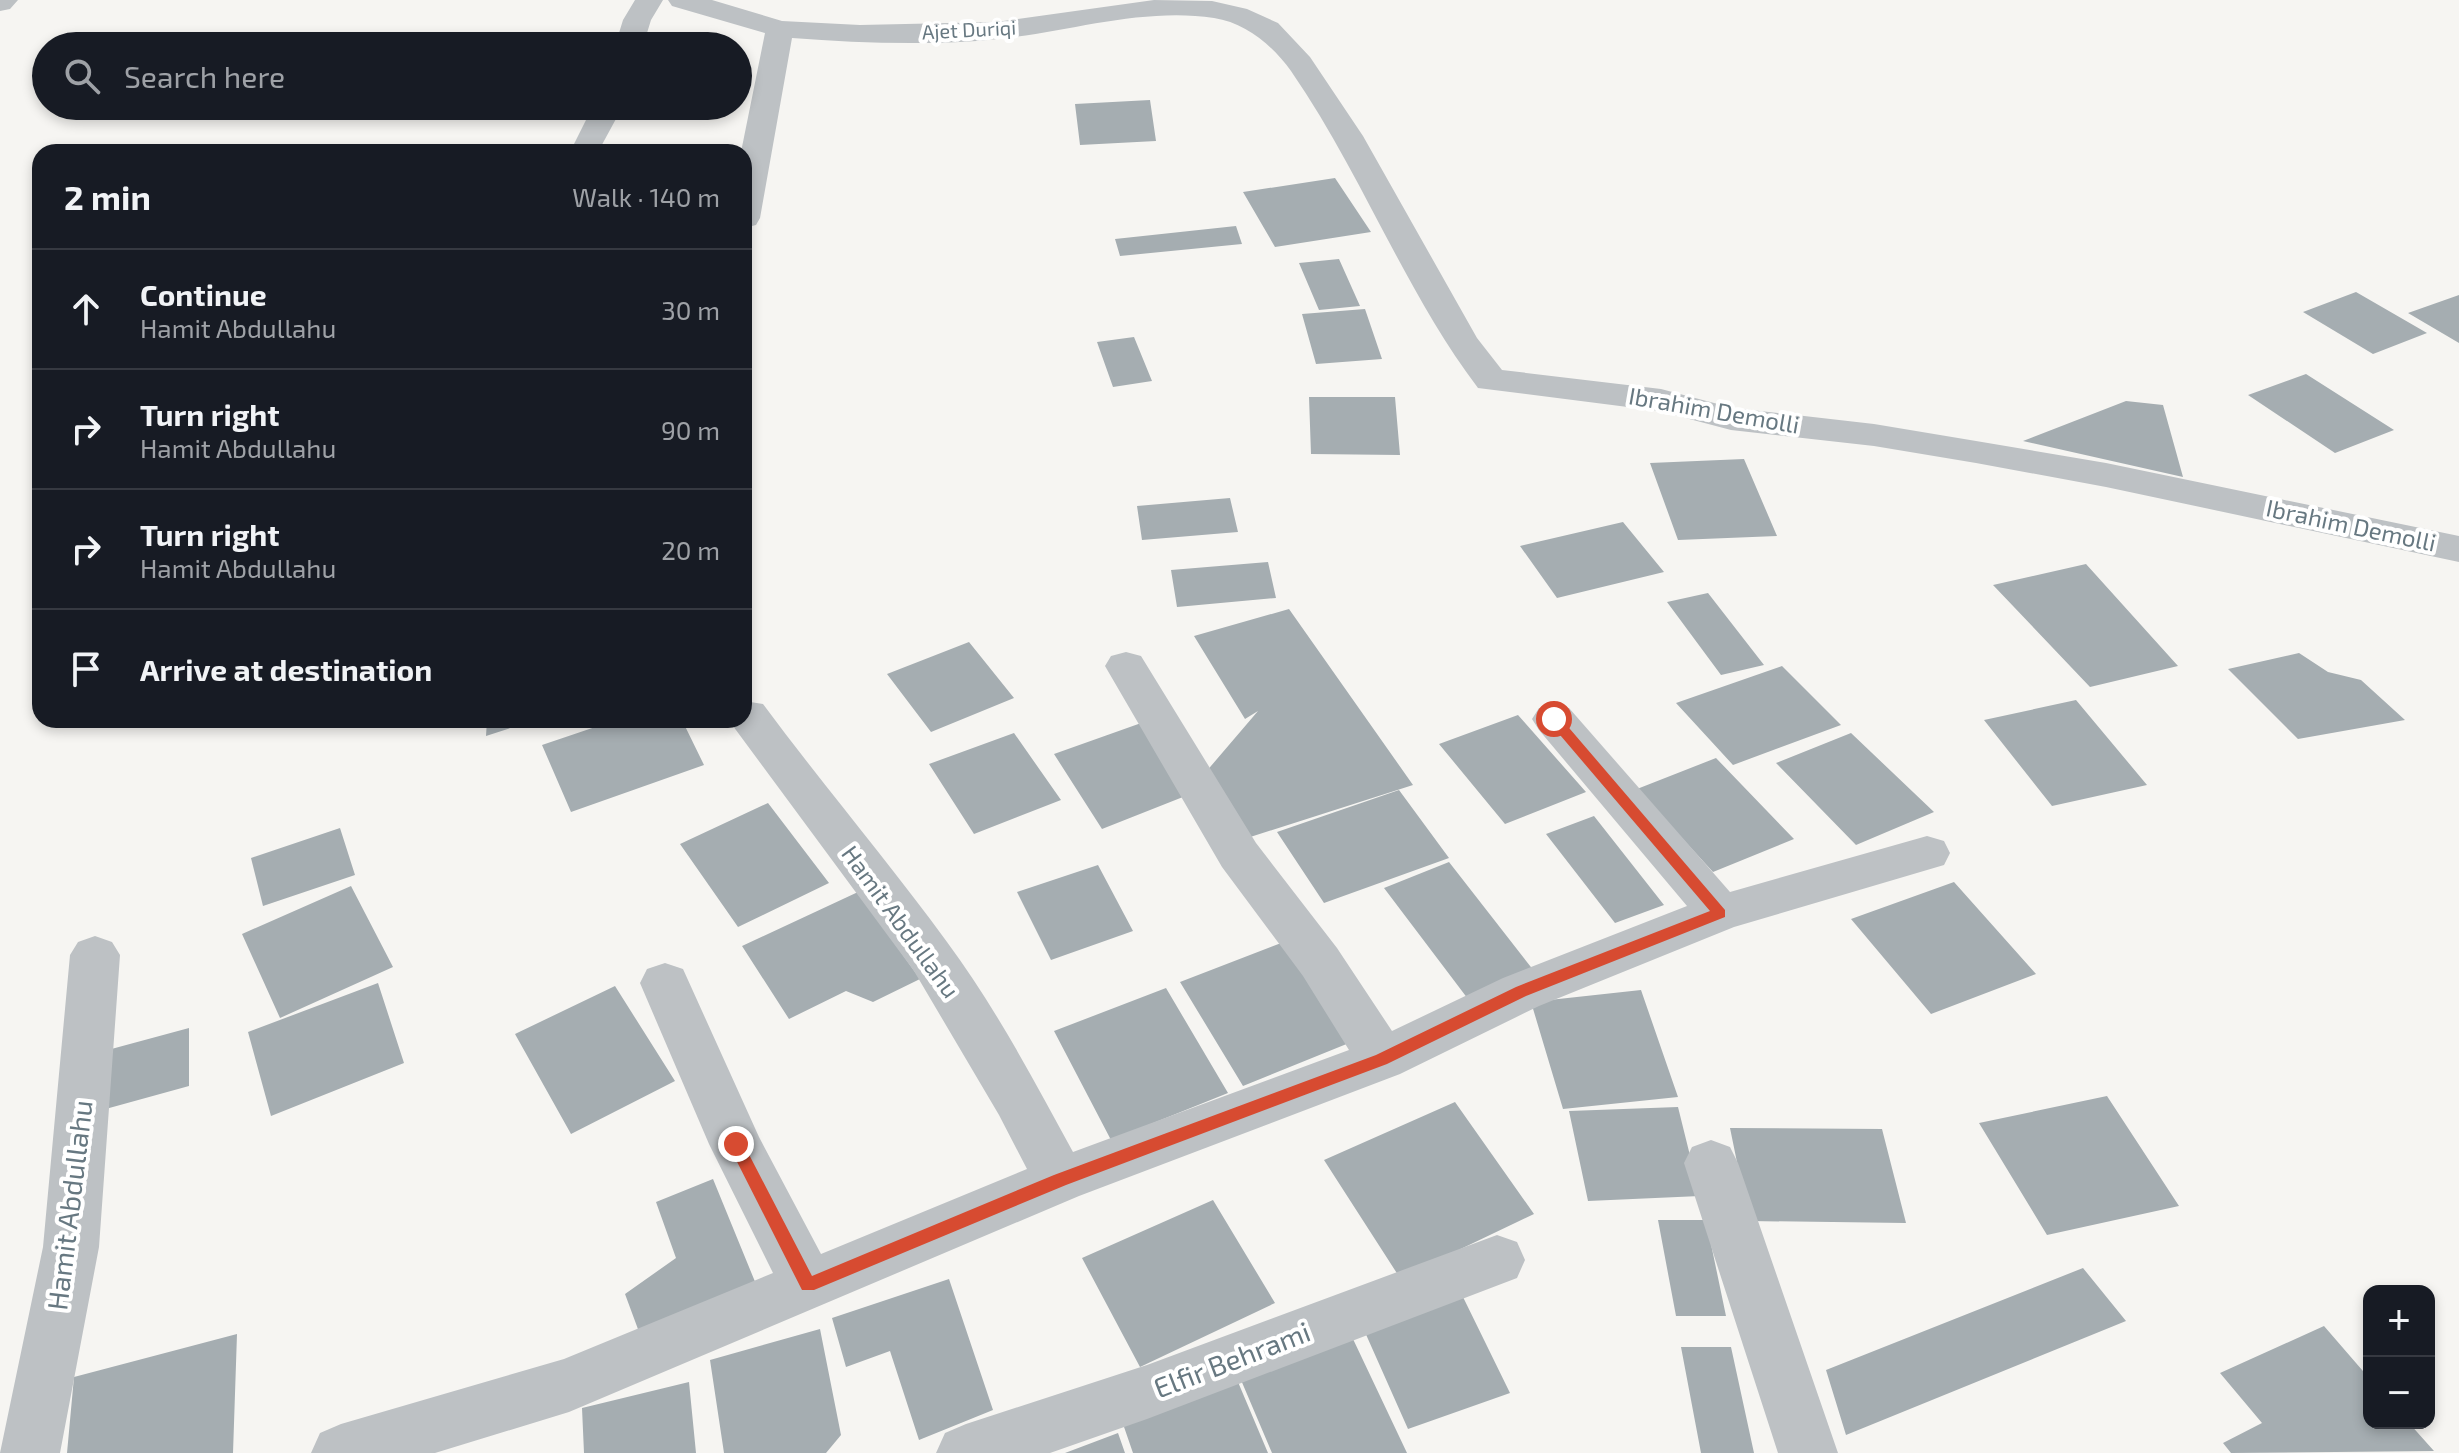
<!DOCTYPE html>
<html lang="en">
<head>
<meta charset="utf-8">
<style>
  body { margin:0; font-family:"Exo 2",sans-serif; background:#242831; color:#f1f3f6 }
  .controls { position:absolute; right:24px; bottom:24px; display:grid; overflow:hidden; border-radius:16px; box-shadow:0 4px 12px #0003 }
  .controls button { width:72px; height:72px; display:grid; place-items:center; padding:0; border:0; border-bottom:2px solid #363941; background:#171b24; color:#f1f3f6; font:40px sans-serif }
  .stop { position:absolute; width:24px; height:24px; margin:-18px; border:6px solid #d74b31; border-radius:50%; background:#fff }
  .stop.end { background:#d74b31; border-color:#fff; box-shadow:0 2px 8px #0008 }
  .list { margin:0; padding:0; list-style:none }
  h2 { display:flex; justify-content:space-between; align-items:center; height:104px; margin:0; padding:0 32px; font-size:34px }
  h2 small { font-size:26px; font-weight:400; color:#9ea1a6 }
  .list li { display:grid; grid-template-columns:52px 1fr auto; gap:24px; align-items:center; box-sizing:border-box; height:120px; padding:0 32px; border-top:2px solid #363941 }
  .list b { display:block; font-size:30px; white-space:nowrap }
  .list p { margin:0; font-size:26px; white-space:nowrap; color:#9ea1a6 }
  .list em { font-size:26px; font-style:normal; color:#9ea1a6 }
  .icon { flex:none; width:44px; height:44px; fill:none; stroke:currentColor; stroke-width:2; stroke-linecap:round; stroke-linejoin:round }
  .map { position:relative; flex:none; width:2459px; height:1453px; overflow:hidden }
  .search { position:absolute; background:#171b24; box-shadow:0 4px 12px #0003; left:32px; top:32px; width:720px; height:88px; display:flex; align-items:center; gap:20px; box-sizing:border-box; padding:0 28px; border-radius:44px; color:#9ea1a6; font-size:30px }
  .panel { position:absolute; background:#171b24; box-shadow:0 4px 12px #0003; left:32px; top:144px; width:720px; height:584px; border-radius:24px }
  .map>svg:first-child { display:block }
  .building { fill:#a5adb1 }
  .lines { fill:none; stroke-linecap:round; stroke-linejoin:round }
  .minor { fill:#bdc1c4; fill-rule:evenodd }
  .route { fill:#d74b31 }
  .labels { text-anchor:middle; stroke-width:8; stroke-linejoin:round; paint-order:stroke }
  .far-street-label { font-size:20px; fill:#677881; stroke:#fff }
  .street-label { font-size:24px; fill:#677881; stroke:#fff }
  .near-street-label { font-size:28px; fill:#677881; stroke:#fff }
</style>
</head>
<body>
<div class="map">
<svg width="2459" height="1453" viewBox="0 0 2459 1453">
  <rect width="100%" height="100%" fill="#f6f5f2"/>
  <path class="building" d="M1150 100 1156 141 1080 145 1075 104Z
    M1335 178 1371 232 1275 247 1243 192Z
    M1236 226 1242 244 1120 256 1115 239Z
    M1339 259 1360 306 1319 310 1299 263Z
    M2356 292 2427 333 2373 354 2303 312Z
    M2459 295V343L2408 313Z
    M1365 309 1382 359 1316 364 1302 314Z
    M1134 337 1152 381 1113 387 1097 342Z
    M2306 374 2394 430 2335 453 2248 395Z
    M1309 397H1395L1400 455 1311 454Z
    M2126 401 2163 405 2183 477 2023 441Z
    M1744 459 1777 536 1678 540 1650 463Z
    M1230 498 1238 532 1142 540 1137 506Z
    M1623 522 1664 572 1557 598 1520 546Z
    M1268 562 1276 598 1177 607 1171 570Z
    M2086 564 2178 666 2090 687 1993 585Z
    M1708 593 1764 665 1721 675 1667 602Z
    M1289 609 1413 785 1244 839 1205 773 1258 711 1245 719 1194 636Z
    M969 642 1014 698 931 732 887 674Z
    M2299 653 2328 672 2361 680 2405 720 2298 739 2228 669Z
    M1782 666 1841 725 1733 765 1676 703Z
    M2076 700 2147 785 2052 806 1984 720Z
    M1518 715 1586 792 1505 824 1439 744Z
    M487 720H532V721L486 736Z
    M616 720H682L704 765 571 812 542 745Z
    M1144 722 1188 795 1102 829 1054 754Z
    M1014 733 1061 800 974 834 929 764Z
    M1851 733 1934 812 1856 845 1776 763Z
    M1716 758 1794 839 1713 872 1637 789Z
    M1399 790 1449 858 1324 903 1277 832Z
    M768 803 829 883 738 927 680 844Z
    M1594 816 1664 905 1615 923 1546 834Z
    M340 828 355 875 263 906 251 858Z
    M1449 862 1534 971 1468 999 1384 888Z
    M1098 865 1133 931 1051 960 1017 892Z
    M1954 882 2036 974 1931 1014 1851 919Z
    M351 886 393 967 280 1018 242 934Z
    M858 892 920 979 873 1002 846 991 789 1019 742 946Z
    M1289 940 1354 1041 1243 1086 1180 982Z
    M378 983 404 1063 271 1116 248 1032Z
    M615 986 675 1081 571 1134 515 1034Z
    M1166 988 1228 1093 1111 1140 1054 1031Z
    M1641 990 1678 1097 1563 1109 1531 1002Z
    M189 1028V1086L102 1110 104 1051Z
    M2107 1096 2179 1206 2047 1235 1979 1123Z
    M1455 1102 1534 1214 1400 1278 1324 1160Z
    M1678 1107 1700 1196 1588 1201 1569 1111Z
    M1730 1128 1882 1129 1906 1223 1749 1221Z
    M713 1179 758 1289 642 1340 625 1294 676 1258 656 1202Z
    M1213 1200 1275 1303 1140 1367 1082 1258Z
    M1658 1220H1706L1726 1316H1676Z
    M2083 1268 2126 1321 1846 1435 1826 1370Z
    M949 1279 993 1410 919 1440 890 1351 846 1367 832 1318Z
    M1463 1297 1510 1393 1408 1429 1364 1330Z
    M2324 1326 2369 1378V1423H2409L2434 1451 2231 1453 2223 1443 2262 1423 2220 1373Z
    M820 1329 841 1435 826 1453H724L710 1360Z
    M237 1334 233 1453H67L74 1377Z
    M1353 1339 1407 1453H1272L1241 1380Z
    M1681 1347H1731L1754 1453H1701Z
    M689 1382 696 1453H584L582 1408Z
    M1238 1382 1268 1453H1133L1123 1424Z
    M1118 1433 1125 1453H1065Z"/>
  <g class="lines">
    <path class="minor" d="M0 0H18L10 9 0 11Z
      M635 0H663L651 20 643 46H615L623 20Z
      M668 0H712L782 21 860 25 996 22 1154 0 1212 1 1247 9 1278 23 1310 57 1363 136 1477 338 1502 370 1661 389 1733 408 1874 424 1976 441 2106 463 2459 536V562L2106 487 1976 463 1874 446 1731 430 1659 411 1478 388C1404 290 1361 172 1291 71 1272 45 1246 23 1214 18 1143 7 1068 32 998 39 930 46 860 43 792 38L760 218 756 225 744 228V152H741L765 33 672 6Z
      M593 106H623L598 152H570Z
      M1126 652 1141 656 1256 843 1337 948 1392 1031 1503 978 1687 906 1539 730 1532 719 1539 708 1554 704 1569 708 1730 892 1927 836 1944 841 1950 853 1944 865 1734 927 1539 1006 1400 1074 1079 1196 569 1412 435 1453H311L320 1433 341 1424 564 1359 773 1273 709 1144 640 983 647 969 665 963 683 969 759 1137 821 1254 1027 1169 999 1115 914 971 733 726 729 720H744V701L763 704C823 785 888 861 947 942 994 1005 1035 1082 1073 1152L1349 1050 1303 976 1222 867 1105 666 1111 656Z
      M95 936 112 942 120 955 99 1247 60 1453H0L43 1247 70 955 78 942Z
      M1711 1140 1730 1147 1738 1163 1838 1453H1778L1684 1163 1692 1147Z
      M1497 1235 1517 1242 1525 1260 1517 1278 1147 1419 1050 1453H936L945 1433 966 1424 1147 1365Z"/>
  </g>
  <path class="route" d="M1554 714 1558 715 1725 910V917L1526 996 1387 1064 1066 1185 814 1290H802L728 1144 730 1139H741L812 1276 1054 1175 1376 1055 1516 987 1710 911 1549 722V715Z"/>
  <g class="labels">
    <g class="far-street-label">
      <text transform="translate(969 30) rotate(-3)" y="7">Ajet Duriqi</text>
    </g>
    <g class="street-label">
      <text transform="translate(1714 411) rotate(10)" y="8">Ibrahim Demolli</text>
      <text transform="translate(2351 526) rotate(12)" y="8">Ibrahim Demolli</text>
      <text transform="translate(900 922) rotate(54)" y="8">Hamit Abdullahu</text>
    </g>
    <g class="near-street-label">
      <text transform="translate(70 1205) rotate(-83)" y="10">Hamit Abdullahu</text>
      <text transform="translate(1232 1360) rotate(-21)" y="10">Elfir Behrami</text>
    </g>
  </g>
</svg>
<div class="controls">
<button>+</button>
<button>−</button>
</div>
<div class="stop" style="left:1554px;top:719px"></div>
<div class="stop end" style="left:736px;top:1144px"></div>
<div class="search"><svg class="icon" aria-label="search" viewBox="0 0 24 24"><circle cx="10" cy="10" r="6"/><path d="M15 15l6 6"/></svg>Search here</div>
<section class="panel">
<h2>2 min<small>Walk · 140 m</small></h2>
<ul class="list">
<li><svg class="icon" aria-label="ahead" viewBox="0 0 24 24"><path d="M12 20V5M6 11l6-6 6 6"/></svg><div><b>Continue</b><p>Hamit Abdullahu</p></div><em>30 m</em></li>
<li><svg class="icon" aria-label="right" viewBox="0 0 24 24"><path d="M7 20v-9h11M14 6l5 5-5 5"/></svg><div><b>Turn right</b><p>Hamit Abdullahu</p></div><em>90 m</em></li>
<li><svg class="icon" aria-label="right" viewBox="0 0 24 24"><path d="M7 20v-9h11M14 6l5 5-5 5"/></svg><div><b>Turn right</b><p>Hamit Abdullahu</p></div><em>20 m</em></li>
<li><svg class="icon" aria-label="arrive" viewBox="0 0 24 24"><path d="M6 21V4h12l-3 4 3 4H6"/></svg><div><b>Arrive at destination</b></div></li>
</ul>
</section>
</div>
</body>
</html>
